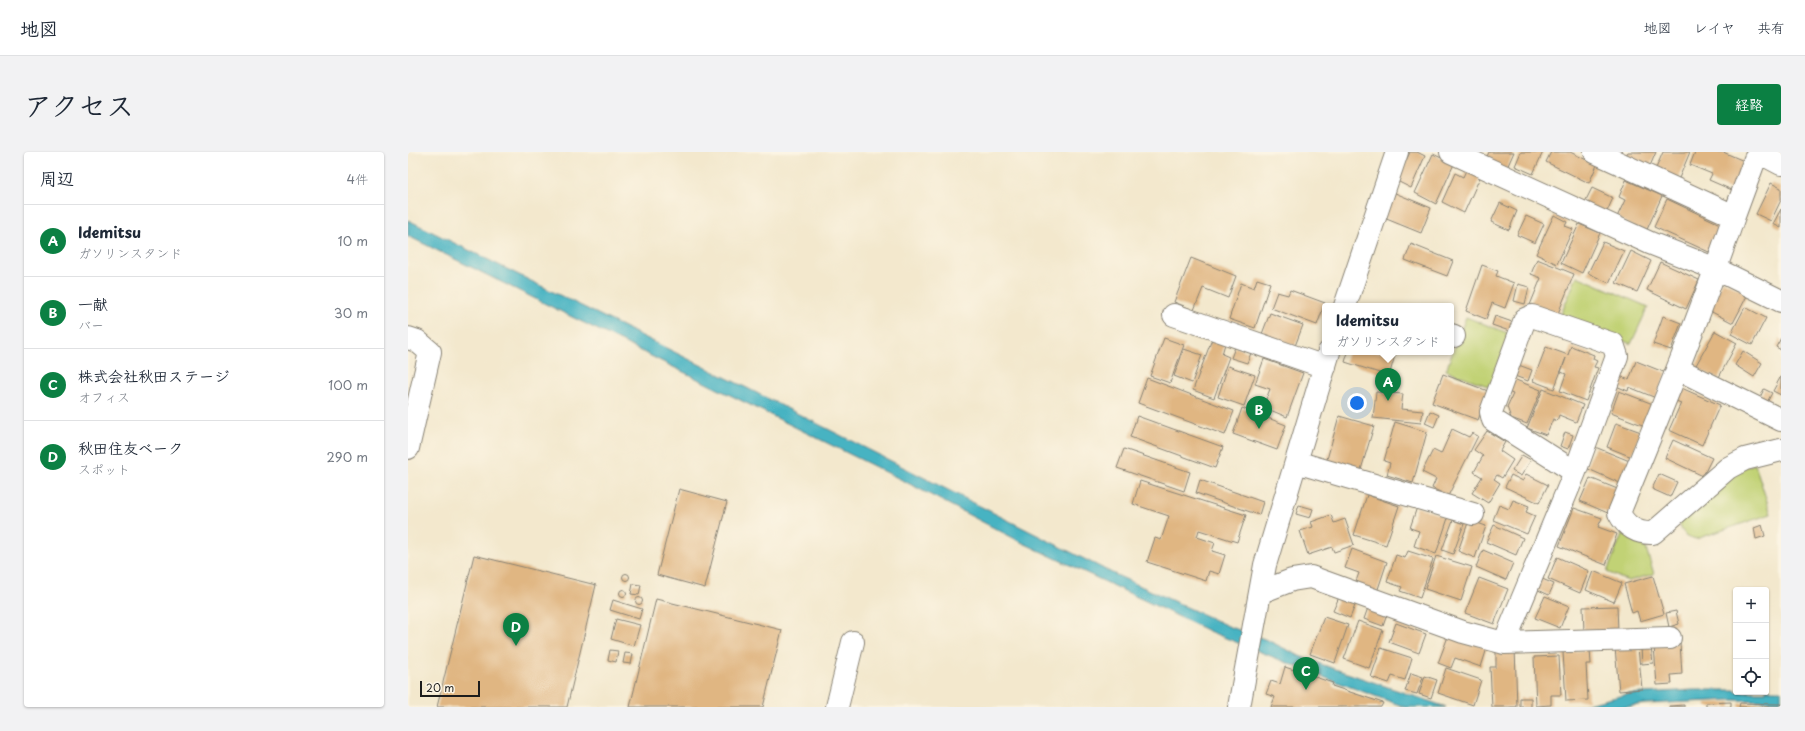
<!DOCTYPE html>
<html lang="ja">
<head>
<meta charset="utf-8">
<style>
  body { margin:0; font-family:"Playpen Sans","Klee One",sans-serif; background:#f2f2f3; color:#1f2937 }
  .controls { position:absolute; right:12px; bottom:12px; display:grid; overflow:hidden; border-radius:4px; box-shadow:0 1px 3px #0004 }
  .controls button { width:36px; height:36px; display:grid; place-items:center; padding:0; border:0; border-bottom:1px solid #e0e1e3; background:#fff; color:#1f2937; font:20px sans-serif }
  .scale { position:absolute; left:12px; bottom:10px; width:60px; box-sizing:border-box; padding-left:4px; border:2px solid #1c1c1c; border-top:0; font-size:11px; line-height:14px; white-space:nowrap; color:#1c1c1c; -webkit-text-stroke:3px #fcf5e5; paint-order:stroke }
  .you { position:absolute; left:949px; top:251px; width:14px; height:14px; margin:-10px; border:3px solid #fff; border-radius:50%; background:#1a73e8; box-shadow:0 0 0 6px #1a73e833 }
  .badge { display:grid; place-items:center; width:26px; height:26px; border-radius:50%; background:#0b8043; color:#fff; font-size:13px; font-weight:700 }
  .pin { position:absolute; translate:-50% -33px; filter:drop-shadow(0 1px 2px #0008) }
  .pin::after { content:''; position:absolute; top:21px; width:14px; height:12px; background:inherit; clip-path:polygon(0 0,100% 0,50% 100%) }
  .popup { position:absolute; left:914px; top:151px; width:132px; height:52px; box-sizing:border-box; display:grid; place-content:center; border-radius:4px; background:#fff; filter:drop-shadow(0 1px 3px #0005); font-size:13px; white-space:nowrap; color:#747a83 }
  .popup b { font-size:15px; color:#1f2937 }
  .popup::after { content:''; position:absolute; left:50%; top:100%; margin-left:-8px; border:8px solid transparent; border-top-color:#fff }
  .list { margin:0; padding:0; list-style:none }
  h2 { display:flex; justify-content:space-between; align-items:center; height:52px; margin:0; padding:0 16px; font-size:17px }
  h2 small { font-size:13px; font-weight:400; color:#747a83 }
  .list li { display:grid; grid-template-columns:26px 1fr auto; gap:12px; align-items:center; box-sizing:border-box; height:72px; padding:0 16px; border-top:1px solid #e0e1e3 }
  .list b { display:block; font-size:15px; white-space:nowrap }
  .list p { margin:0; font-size:13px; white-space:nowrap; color:#747a83 }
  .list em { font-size:13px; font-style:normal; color:#747a83 }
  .icon { flex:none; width:22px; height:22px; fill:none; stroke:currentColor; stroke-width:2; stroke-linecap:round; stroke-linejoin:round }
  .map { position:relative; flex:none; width:1373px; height:555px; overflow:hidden; border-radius:4px }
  header { display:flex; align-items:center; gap:24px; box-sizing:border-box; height:56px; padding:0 20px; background:#fff; border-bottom:1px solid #e0e1e3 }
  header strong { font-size:19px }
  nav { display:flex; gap:22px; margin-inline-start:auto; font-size:14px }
  .intro { display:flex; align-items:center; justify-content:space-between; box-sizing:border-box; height:96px; padding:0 24px }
  h1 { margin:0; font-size:28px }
  .button { padding:10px 18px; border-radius:4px; background:#0b8043; color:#fff; font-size:14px; font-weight:700 }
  main { display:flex; gap:24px; padding:0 24px }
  aside { flex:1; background:#fff; border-radius:4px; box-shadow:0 1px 3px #0004 }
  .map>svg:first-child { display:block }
  .green { fill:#c1d275; stroke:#6e7748 }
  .water { fill:#46b3c2; stroke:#31686f }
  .building { fill:#e0b682 }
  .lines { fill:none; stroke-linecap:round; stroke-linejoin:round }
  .minor-casing { stroke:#888274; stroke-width:24 }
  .minor { stroke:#fff; stroke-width:22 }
</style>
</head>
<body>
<header>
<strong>地図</strong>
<nav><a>地図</a><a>レイヤ</a><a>共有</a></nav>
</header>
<div class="intro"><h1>アクセス</h1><a class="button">経路</a></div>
<main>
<aside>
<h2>周辺<small>4件</small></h2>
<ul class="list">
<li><span class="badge">A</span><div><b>Idemitsu</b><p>ガソリンスタンド</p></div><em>10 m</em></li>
<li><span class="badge">B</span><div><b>一献</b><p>バー</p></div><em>30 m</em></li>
<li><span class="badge">C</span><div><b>株式会社秋田ステージ</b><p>オフィス</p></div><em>100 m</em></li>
<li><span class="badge">D</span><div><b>秋田住友ベーク</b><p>スポット</p></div><em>290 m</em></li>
</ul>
</aside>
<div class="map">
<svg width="1373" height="555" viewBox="0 0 1373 555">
  <rect width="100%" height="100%" fill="#fcf5e5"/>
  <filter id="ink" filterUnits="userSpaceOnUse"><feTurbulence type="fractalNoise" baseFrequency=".025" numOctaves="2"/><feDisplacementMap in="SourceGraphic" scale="8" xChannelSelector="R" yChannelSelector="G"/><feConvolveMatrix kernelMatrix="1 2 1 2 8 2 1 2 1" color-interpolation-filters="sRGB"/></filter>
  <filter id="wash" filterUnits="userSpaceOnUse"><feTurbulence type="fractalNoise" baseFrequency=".012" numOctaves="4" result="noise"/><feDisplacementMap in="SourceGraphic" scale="16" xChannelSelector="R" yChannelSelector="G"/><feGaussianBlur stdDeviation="0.9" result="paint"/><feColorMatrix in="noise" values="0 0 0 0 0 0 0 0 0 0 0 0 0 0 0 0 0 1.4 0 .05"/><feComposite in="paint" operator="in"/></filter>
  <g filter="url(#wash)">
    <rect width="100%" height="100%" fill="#f3e8cd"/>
    <path class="green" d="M1169 124 1240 155 1223 192 1153 162Z
      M1058 165 1102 182 1082 235 1038 218Z
      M1347 312 1363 362 1288 387C1276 384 1273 380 1271 368L1331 317Z
      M1216 377 1236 390 1246 422 1220 429 1199 420Z"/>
    <path class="water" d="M0 68 343 238 704 421 820 474 859 488 898 507 1038 555H997L907 522 803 480 613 390 494 328 0 84Z
      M1285 538H1328V540H1358V538H1373V549L1324 548 1237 552 1216 555H1167L1221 542Z"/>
    <g id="blocks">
      <path class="building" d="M1002 0H1009L1017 4 1003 36 989 29Z
        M1081 0H1106L1098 18 1077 9Z
        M1113 0H1135L1125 22 1107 14Z
        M1143 0H1162L1189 13 1181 31 1138 10Z
        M1220 0H1248L1242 14 1218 3Z
        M1255 0H1282L1269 31 1246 21Z
        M1287 0H1315L1336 9 1324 38 1301 28 1304 22 1282 13Z
        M1025 2 1046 12 1028 52 1007 41Z
        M1059 16 1073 23 1056 61 1034 50 1047 21 1055 25Z
        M1218 28 1254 44 1237 82 1209 65 1217 48 1211 45Z
        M1363 31 1373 36V48L1363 69 1348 62Z
        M1184 36 1205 46 1197 64 1175 54Z
        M987 41 1023 56 1013 81 976 66Z
        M1259 47 1314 73 1301 100 1246 75Z
        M1092 51 1109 59 1101 78 1083 70Z
        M1373 57V76L1365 72Z
        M1146 63 1159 70 1157 74 1165 77 1149 112 1128 102Z
        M1118 64 1136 72 1127 91 1109 83Z
        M1171 72 1192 81 1174 121 1153 111Z
        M1195 90 1216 99 1201 131 1180 121Z
        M1003 92 1045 109 1039 124 997 108Z
        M1223 99 1243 109 1229 140 1208 131Z
        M783 106 828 124 820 146 795 136 786 158 766 150Z
        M1129 107 1166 122 1149 164 1122 153 1133 126 1123 122Z
        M1252 110 1291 128 1278 157 1239 138Z
        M1074 113 1090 119 1088 124 1106 131 1097 156 1084 151 1078 167 1058 159Z
        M849 127 862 131 847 176 821 167 833 131 846 136Z
        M1315 129 1340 142 1325 171 1300 158Z
        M1110 132 1121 135 1117 152 1106 149Z
        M882 138 917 151 909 173 863 156 869 140 880 143Z
        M1337 155 1358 166 1344 193 1323 182Z
        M862 161 895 173 887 194 854 182Z
        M1087 164 1107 171 1104 180 1084 173Z
        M1255 164 1273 171 1263 198 1245 192Z
        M1307 179 1329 191 1310 227 1287 215Z
        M756 186 776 193 762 231 742 224Z
        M1373 186V198L1368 195Z
        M804 187 817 192 814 202 821 205 806 246 785 238Z
        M1163 194 1186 203 1185 207 1189 209 1186 215 1190 216 1178 249 1152 239 1158 222 1153 220 1158 206 1146 237 1125 229 1138 195 1160 203Z
        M827 195 843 201 839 211 823 206Z
        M776 197 794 203 784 231 766 224Z
        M1335 199 1354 211 1346 225 1327 213Z
        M940 200H988L981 224 937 210Z
        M856 207 895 221 879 265 855 255 862 237 847 232Z
        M1228 209 1258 221 1248 246 1221 235 1220 239 1208 234 1212 224 1221 228Z
        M1108 212 1124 218 1120 229 1104 223Z
        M820 214 847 223 836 254 810 245Z
        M1035 222 1080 239 1070 268 1024 251Z
        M1373 224V243L1365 239Z
        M739 226 826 259 817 283 730 251Z
        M1103 226 1133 238 1119 272 1103 266 1099 255 1105 242 1098 239Z
        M1269 234 1312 253 1294 293 1261 278 1273 251 1263 247Z
        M1135 237 1175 253 1168 270 1151 263 1149 269 1145 267 1138 283 1119 276Z
        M1356 237 1364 241 1357 254 1350 250Z
        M1211 239 1245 252 1237 274 1203 261Z
        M968 240 995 242 993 257 1015 259 1013 271 965 266Z
        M834 256 878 273 869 298 825 282Z
        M1022 259 1031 263 1026 275 1017 271Z
        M729 264 815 295 807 316 722 285Z
        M931 264 966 274 952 321 918 311Z
        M987 270 1019 280 1005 331 979 323 982 311 976 309Z
        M1208 271 1233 280 1224 305 1199 295Z
        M1044 277 1061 285 1064 281 1070 284 1040 344 1024 336 1028 327 1014 320 1025 298 1033 302Z
        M1079 279 1097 290 1092 299 1105 308 1094 326 1089 323 1086 327 1092 331 1080 351 1064 341 1074 325 1066 320 1075 304 1066 298Z
        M1157 280 1165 283 1160 297 1152 294Z
        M1265 288 1304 306 1295 324 1257 306Z
        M1187 295 1224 310 1214 332 1178 316Z
        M716 297 782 320 776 339 709 316Z
        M1114 303 1123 308 1113 324 1104 319Z
        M1118 322 1140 333 1131 351 1097 335 1103 323 1115 329Z
        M1251 322 1269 330 1262 345 1244 337Z
        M1182 326 1212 338 1202 362 1172 349Z
        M792 328 855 350 851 363 788 341Z
        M732 329 838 363 829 390 791 378 789 385 807 391 804 399 817 403 811 422 801 419 798 429 739 410 747 386 753 388 761 364 725 352Z
        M271 337 319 350 297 436 249 423Z
        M959 343 991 354 978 393 946 383Z
        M1105 348 1121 354 1118 360 1127 364 1119 382 1085 368 1091 353 1101 357Z
        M891 353 905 357 902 366 888 362Z
        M1009 355 1040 366 1028 402 1006 394 1011 379 1002 376Z
        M1166 356 1194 366 1190 375 1209 382 1198 413 1151 394Z
        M923 363 926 371 937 367 946 393 926 400 924 395 900 403 892 379 905 375 903 370Z
        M1045 368 1056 372 1045 402 1034 398Z
        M1061 368 1078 374 1067 406 1050 399Z
        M1086 373 1115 386 1108 403 1078 390Z
        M1354 373 1357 384 1348 387 1346 376Z
        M944 397 979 410 969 440 947 432 951 421 937 416Z
        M1075 398 1105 411 1098 428 1068 415Z
        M1000 399 1025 407 1012 446 992 439 994 435 979 430 988 403 997 406Z
        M66 403 188 433 159 555H29Z
        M1028 404 1064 415 1053 449 1017 437Z
        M1149 405 1181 419 1172 441 1140 427Z
        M1185 419 1214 431 1206 450 1178 438Z
        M214.5 425a3.5 3.5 0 1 1 7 0a3.5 3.5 0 1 1-7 0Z
        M1245 424 1256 462 1232 469 1229 459 1224 461 1216 432Z
        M1071 426 1100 437 1086 472 1057 461Z
        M1132 426 1146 432 1141 443 1128 437Z
        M225 432 233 433 231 443 223 442Z
        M211.5 441a3.5 3.5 0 1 1 7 0a3.5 3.5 0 1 1-7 0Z
        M1137 444 1161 454 1152 476 1127 466Z
        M931 445 948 451 942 466 925 459Z
        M227.5 449a3.5 3.5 0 1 1 7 0a3.5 3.5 0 1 1-7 0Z
        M248 447 374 478 355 555H222Z
        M205 448 234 457 231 467 202 458Z
        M962 450 981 457 975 474 956 467Z
        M1209 454 1210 479 1176 480 1175 455Z
        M1268 459 1271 472 1261 475 1258 461Z
        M916 465 940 473 927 511 902 502Z
        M208 467 232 473 226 494 203 487Z
        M950 469 975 478 961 516 936 507Z
        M988 471 1018 482 1011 501 981 490Z
        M1041 482 1079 496 1073 515 1047 506 1043 516 1030 511Z
        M1272 491 1274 522 1263 523 1264 532 1249 533 1246 494Z
        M1243 494 1245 511 1234 512 1233 495Z
        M1230 495 1234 537 1211 539 1207 496Z
        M973 496 1004 506 997 528 984 524 981 531 963 525Z
        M1107 496 1109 555H1084L1082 515H1088V497Z
        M202 498 210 499 208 510 200 508Z
        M1182 498 1183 512H1178L1180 548 1158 549 1155 500Z
        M217 501 225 502 223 512 215 511Z
        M1151 504 1153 543H1143V553L1128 554 1126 505Z
        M877 515 925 531 924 534 975 551 973 555H863L867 545 858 542 863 529 872 532Z
        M1038 516 1073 528 1065 553 1030 541Z
        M1003 521 1015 525 1009 542 997 539Z
        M1017 524 1029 528 1023 546 1011 542Z
        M1112 546H1123V555H1112Z
        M1323 550V555H1298V551Z
        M1332 551 1373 552V555H1331Z
        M1276 553V555H1261V554Z"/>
    </g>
  </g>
  <g filter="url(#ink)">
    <use href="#blocks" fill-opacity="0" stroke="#888274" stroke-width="1"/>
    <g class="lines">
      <g class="minor-casing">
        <path id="minor" d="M1043 0 1242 91 1308 117 1373 149
          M1187 0 1326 64C1292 165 1251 263 1211 361 1218 375 1230 382 1245 381L1320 316 1337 307 1373 298
          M1326 64 1347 7 1356 3 1373 12
          M937 154 989 0
          M766 163 917 215
          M1043 183 1046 184
          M0 186 9 189 22 200 0 296
          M1270 217 1373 268
          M888 310 1065 362
          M853 440 884 428 903 425 1055 480 1096 491 1167 320 1209 204 1205 192 1124 164 1117 167 1083 260 1085 268 1167 320
          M1096 491 1262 486
          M429 555 445 490
          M831 555 857 413 921 200"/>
      </g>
      <use href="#minor" class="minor"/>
    </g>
  </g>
</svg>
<div class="controls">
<button>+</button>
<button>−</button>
<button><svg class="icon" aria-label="locate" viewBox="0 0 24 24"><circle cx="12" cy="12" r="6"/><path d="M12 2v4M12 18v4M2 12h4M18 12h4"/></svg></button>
</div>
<div class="scale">20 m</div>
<div class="you"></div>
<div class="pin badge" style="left:980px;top:249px">A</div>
<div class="popup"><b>Idemitsu</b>ガソリンスタンド</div>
<div class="pin badge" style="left:851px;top:277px">B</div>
<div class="pin badge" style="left:898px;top:538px">C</div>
<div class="pin badge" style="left:108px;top:494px">D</div>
</div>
</main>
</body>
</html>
